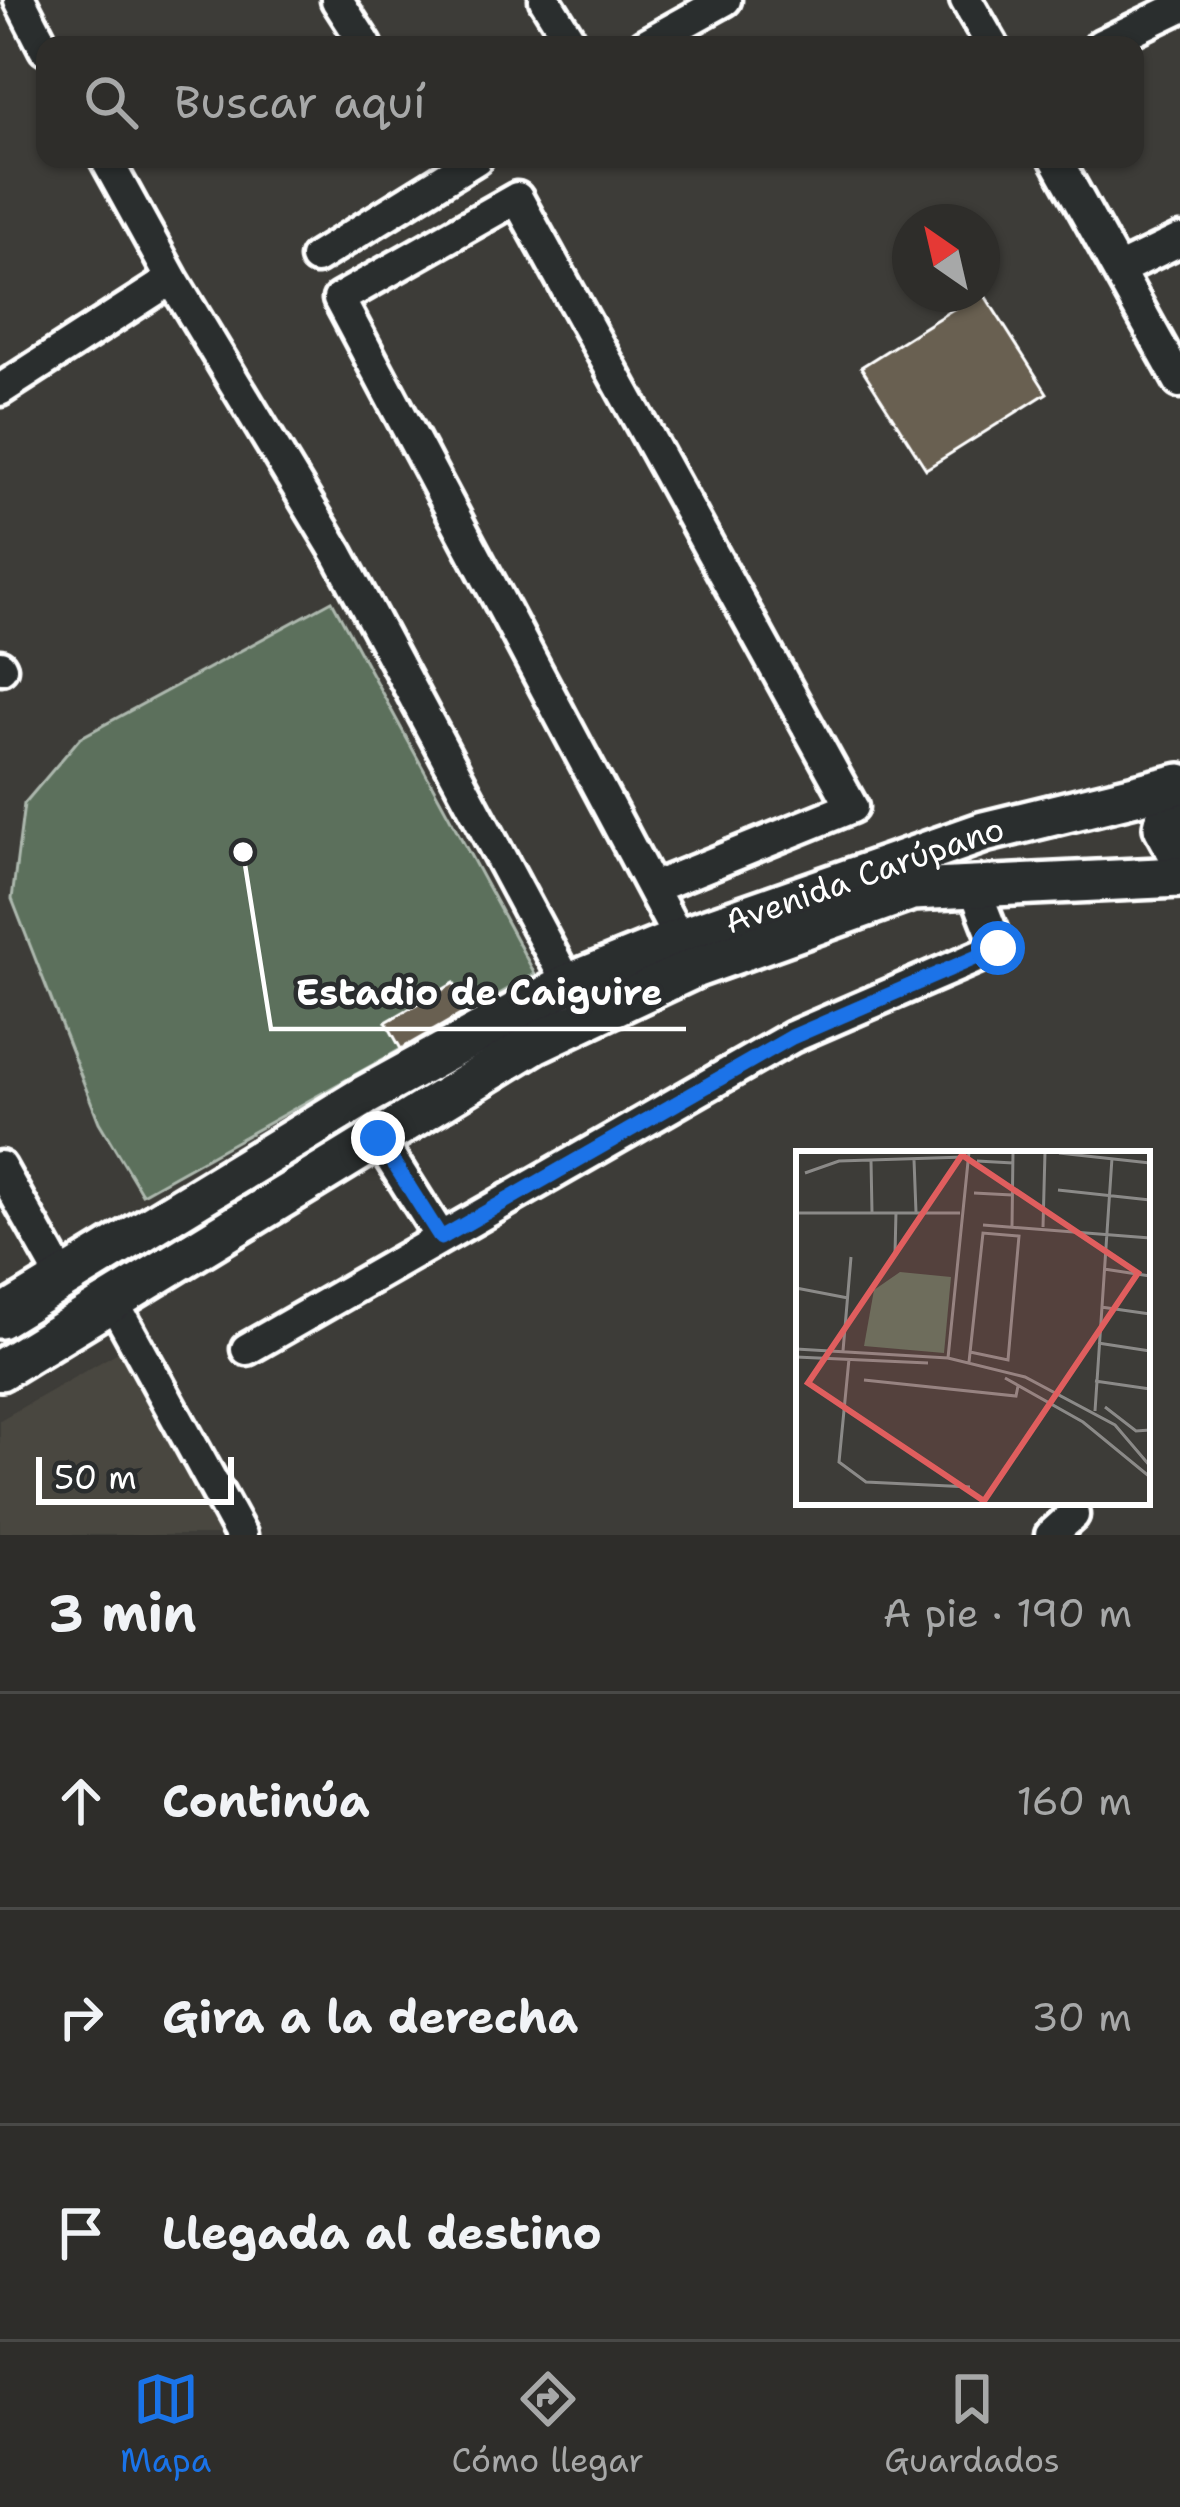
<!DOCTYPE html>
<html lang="es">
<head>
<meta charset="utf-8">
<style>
  body { margin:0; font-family:"Shantell Sans",sans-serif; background:#363532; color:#f1f3f6 }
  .compass { position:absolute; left:892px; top:204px; width:108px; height:108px; border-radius:50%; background:#2e2d2a; box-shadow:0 3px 9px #0004; rotate:326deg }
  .scale { position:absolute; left:36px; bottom:30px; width:198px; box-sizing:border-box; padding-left:12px; border:6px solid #fff; border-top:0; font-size:33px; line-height:42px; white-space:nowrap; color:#fff; -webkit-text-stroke:9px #2a2d2e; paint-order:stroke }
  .stop { position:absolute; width:36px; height:36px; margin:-27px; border:9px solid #1a73e8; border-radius:50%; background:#fff }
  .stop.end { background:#1a73e8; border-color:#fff; box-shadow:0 3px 12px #0008 }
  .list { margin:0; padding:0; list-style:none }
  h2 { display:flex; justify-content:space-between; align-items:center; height:156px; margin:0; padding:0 48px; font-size:51px }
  h2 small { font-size:39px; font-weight:400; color:#a7a8a8 }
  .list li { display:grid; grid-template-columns:78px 1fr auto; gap:36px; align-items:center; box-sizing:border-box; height:216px; padding:0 48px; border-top:3px solid #494947 }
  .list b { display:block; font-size:45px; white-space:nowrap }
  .list em { font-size:39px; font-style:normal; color:#a7a8a8 }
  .icon { flex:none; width:66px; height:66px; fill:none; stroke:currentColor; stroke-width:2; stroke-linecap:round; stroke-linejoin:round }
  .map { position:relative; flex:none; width:1180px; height:1535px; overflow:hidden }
  .search { position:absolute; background:#2e2d2a; box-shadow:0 3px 9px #0004; left:36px; right:36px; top:36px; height:132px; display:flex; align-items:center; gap:30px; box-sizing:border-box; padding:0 42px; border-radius:24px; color:#a7a8a8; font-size:45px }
  .sheet { height:804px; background:#2e2d2a }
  nav { display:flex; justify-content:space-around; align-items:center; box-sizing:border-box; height:168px; border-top:3px solid #494947; background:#2e2d2a; font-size:33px; color:#a7a8a8 }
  nav a { display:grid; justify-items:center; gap:6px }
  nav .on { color:#1a73e8 }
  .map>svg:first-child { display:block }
  .built { fill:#4a4740 }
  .green { fill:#5b705c; stroke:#adb8ae; stroke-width:3 }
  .building { fill:#696051; stroke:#fff; stroke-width:3 }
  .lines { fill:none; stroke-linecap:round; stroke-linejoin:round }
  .minor-casing { stroke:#fff; stroke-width:39 }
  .major-casing { stroke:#fff; stroke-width:48 }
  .minor { stroke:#2a2d2e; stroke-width:30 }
  .major { stroke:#2a2d2e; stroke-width:39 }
  .route { stroke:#1a73e8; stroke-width:15 }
  .labels { text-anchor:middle; stroke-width:9; stroke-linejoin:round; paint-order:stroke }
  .street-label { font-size:33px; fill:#fff; stroke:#2a2d2e }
  .inset-road { fill:none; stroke:#8b8a88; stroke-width:3 }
  .view { fill:#e05e5e; fill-opacity:0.15; stroke:#e05e5e; stroke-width:6 }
  .inset-edge { fill:none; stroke:#fff; stroke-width:6 }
  .leader { fill:none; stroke:#fff; stroke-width:4.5 }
  .callout-dot { fill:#fff; stroke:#2a2d2e; stroke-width:4.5 }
  .callout-label { font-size:36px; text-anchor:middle; font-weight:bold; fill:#fff; stroke:#2a2d2e; stroke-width:9; stroke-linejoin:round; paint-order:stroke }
</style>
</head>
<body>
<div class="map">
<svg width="1180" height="1535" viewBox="0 0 1180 1535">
  <rect width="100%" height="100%" fill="#3d3c38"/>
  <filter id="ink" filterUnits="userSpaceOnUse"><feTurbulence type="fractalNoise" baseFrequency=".00833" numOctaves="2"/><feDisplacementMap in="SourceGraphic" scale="24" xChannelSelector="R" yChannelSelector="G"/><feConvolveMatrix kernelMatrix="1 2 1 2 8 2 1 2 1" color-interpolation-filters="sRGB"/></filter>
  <g filter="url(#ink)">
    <path class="built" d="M120 1351 227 1535H0V1420Z"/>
    <path class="green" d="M332 601 535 974 142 1194 99 1122 12 899 24 804 80 738Z"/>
    <path class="building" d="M982 291 1047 393 926 469 861 367Z
      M454 983 469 1010 401 1049 386 1022Z"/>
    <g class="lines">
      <g class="minor-casing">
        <path id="minor" d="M20 0 45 49
          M337 0 366 45
          M545 0 573 45
          M966 0 992 45
          M644 45 725 0
          M1101 45 1180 7
          M106 159 172 279 338 554 568 984
          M1056 159 1180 382
          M316 258 476 159
          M1118 270 1180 240
          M0 390 172 279
          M0 666 1 668
          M652 888 852 807 517 198 339 299 679 939
          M378 1138 441 1238
          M0 1167 63 1279
          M112 1300 241 1535
          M247 1349 792 1037 998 948 974 887
          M1051 1535 1073 1515"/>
      </g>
      <g class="major-casing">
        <g id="major">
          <path d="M1180 798 1169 806 1164 827 1180 856"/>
          <path id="s1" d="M0 1318 364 1096 568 984 679 939 984 832 1180 784"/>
          <path d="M0 1370 535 1043 694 968 912 890 1180 877"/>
        </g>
      </g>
      <use href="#minor" class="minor"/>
      <use href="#major" class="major"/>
    </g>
  </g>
  <g class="lines" filter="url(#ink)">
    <path class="route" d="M378 1138 441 1238 792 1037 998 948"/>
  </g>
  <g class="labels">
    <g class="street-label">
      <text dy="12" stroke="none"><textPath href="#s1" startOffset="975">Avenida Carúpano</textPath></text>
    </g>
  </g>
  <g transform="translate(796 1151)">
    <rect width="354" height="354" fill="#3d3c38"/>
    <path d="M104 121 155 126 148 202 68 195 78 139Z" fill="#5b705c"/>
    <path class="inset-road" d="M263 2 354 12M118 9 120 61M75 10 76 61M181 10 217 12M9 22 43 10 169 6M262 39 354 49M178 42 216 44M0 62H164M187 74 354 87M216 75 217 1M247 76 249 1M99 103 100 61M308 118 354 125M0 137 52 147M305 156 354 163M302 192 354 200M0 198 152 207 229 226 319 274 354 315M47 200 55 106M0 206 132 212M152 207 173 1M53 208 43 311 70 331 174 336M173 211 187 82 223 85 212 209 174 201M209 227 287 271 354 326M68 229 220 245 222 235M299 230 354 238M309 256 340 280 354 279M299 260 316 7"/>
    <path class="view" d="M166 4 342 122 188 350 12 232Z"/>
    <rect width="354" height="354" class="inset-edge"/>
  </g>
  <path class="leader" d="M243 852L271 1029H686"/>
  <circle class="callout-dot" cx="243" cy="852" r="12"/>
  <g class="callout-label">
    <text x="479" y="1005">Estadio de Caiguire</text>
  </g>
</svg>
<svg class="compass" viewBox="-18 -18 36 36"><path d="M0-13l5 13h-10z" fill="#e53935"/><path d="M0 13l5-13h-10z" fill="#a7a8a8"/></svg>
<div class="scale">50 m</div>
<div class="stop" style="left:998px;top:948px"></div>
<div class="stop end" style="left:378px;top:1138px"></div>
<div class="search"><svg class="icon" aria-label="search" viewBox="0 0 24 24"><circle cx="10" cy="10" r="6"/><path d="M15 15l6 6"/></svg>Buscar aquí</div>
</div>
<section class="sheet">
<h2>3 min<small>A pie · 190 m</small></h2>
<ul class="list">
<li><svg class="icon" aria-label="ahead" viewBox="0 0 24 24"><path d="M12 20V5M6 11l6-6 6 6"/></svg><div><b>Continúa</b></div><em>160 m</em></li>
<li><svg class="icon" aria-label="right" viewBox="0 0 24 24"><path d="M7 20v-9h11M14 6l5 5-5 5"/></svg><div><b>Gira a la derecha</b></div><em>30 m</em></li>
<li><svg class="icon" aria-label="arrive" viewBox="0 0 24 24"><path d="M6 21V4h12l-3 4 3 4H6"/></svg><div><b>Llegada al destino</b></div></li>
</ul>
</section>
<nav>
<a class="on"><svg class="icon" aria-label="map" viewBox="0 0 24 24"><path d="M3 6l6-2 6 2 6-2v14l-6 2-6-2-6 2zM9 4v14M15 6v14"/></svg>Mapa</a>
<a><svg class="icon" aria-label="directions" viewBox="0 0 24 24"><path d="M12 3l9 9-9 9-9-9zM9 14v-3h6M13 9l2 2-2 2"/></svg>Cómo llegar</a>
<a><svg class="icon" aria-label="saved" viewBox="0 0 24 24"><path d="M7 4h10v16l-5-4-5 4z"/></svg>Guardados</a>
</nav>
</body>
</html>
